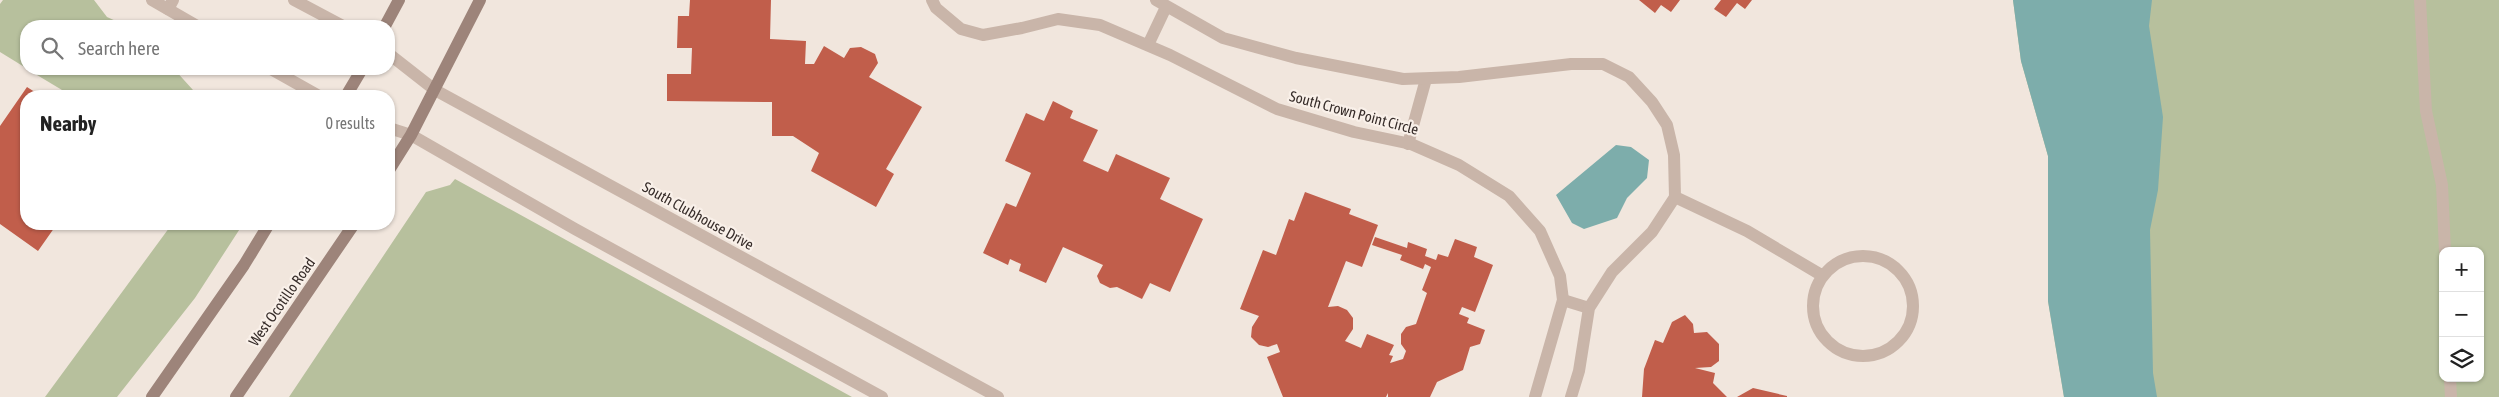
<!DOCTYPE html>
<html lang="en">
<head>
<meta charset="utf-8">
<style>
  body { margin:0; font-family:"Asap Condensed",sans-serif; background:#f2f2f2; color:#222 }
  .controls { position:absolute; right:15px; bottom:15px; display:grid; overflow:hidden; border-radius:10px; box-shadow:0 1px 4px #0004 }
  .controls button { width:45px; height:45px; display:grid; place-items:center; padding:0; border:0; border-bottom:1px solid #e0e0e0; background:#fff; color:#222; font:25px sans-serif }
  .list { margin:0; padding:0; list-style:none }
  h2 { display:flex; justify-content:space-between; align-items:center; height:65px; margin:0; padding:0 20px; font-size:21px }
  h2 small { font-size:16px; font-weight:400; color:#767676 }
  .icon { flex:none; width:28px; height:28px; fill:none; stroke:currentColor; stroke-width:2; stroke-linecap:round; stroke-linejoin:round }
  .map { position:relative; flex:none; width:2499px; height:397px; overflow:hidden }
  .search { position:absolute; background:#fff; box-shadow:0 1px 4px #0004; left:20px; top:20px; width:375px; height:55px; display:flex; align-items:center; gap:12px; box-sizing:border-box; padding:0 18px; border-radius:20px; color:#767676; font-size:19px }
  .panel { position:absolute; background:#fff; box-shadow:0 1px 4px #0004; left:20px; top:90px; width:375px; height:140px; border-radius:20px }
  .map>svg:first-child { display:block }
  .green { fill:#b7c09d; fill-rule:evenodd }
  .water { fill:#7dadab }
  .building { fill:#c15e4b }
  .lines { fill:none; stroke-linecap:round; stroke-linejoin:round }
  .service { stroke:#c9b5a9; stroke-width:12 }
  .minor { stroke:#c9b5a9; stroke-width:12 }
  .secondary { stroke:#9d847a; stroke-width:12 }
  .labels { text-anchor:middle; stroke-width:4.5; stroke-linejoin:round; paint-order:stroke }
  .street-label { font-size:15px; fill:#362c29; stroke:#f9f0e9 }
</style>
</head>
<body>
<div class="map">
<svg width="2499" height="397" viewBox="0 0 2499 397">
  <rect width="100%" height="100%" fill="#f1e6dd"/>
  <path class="green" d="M3 0H94L107 17 127 26H26V68L0 52V4Z
    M2013 0H2499V397H2064L2048 301V156L2021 61ZM2443 251H2480V378H2443Z
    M27 69H174L193 90 243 96H72Z
    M455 179 852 397H289L426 192 450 185Z
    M172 224H243L195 298 117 397H45Z"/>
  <path class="water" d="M2013 0H2152L2149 26 2163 117 2158 190 2150 230 2153 373 2157 397H2064L2048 301V156L2021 61Z
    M1616 145 1631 147 1649 160 1647 178 1627 198 1617 218 1584 229 1572 223 1556 195Z"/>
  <path class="building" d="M690 0H771L770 39 806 41 805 64H814L824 46 844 58 850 48 861 47 875 54 878 63 869 77 922 107 886 169 894 174 876 207 811 171 819 153 793 136H772V102L667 101V74H691L692 48H677L678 16H689Z
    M1639 0H1680L1671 12 1661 5 1655 13Z
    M1721 0H1752L1745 9 1737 3 1726 17 1714 9Z
    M27 87 41 96H26V224H57L38 251 0 224V126Z
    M1053 101 1073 111 1070 118 1098 130 1083 161 1108 172 1116 154 1170 178 1160 199 1203 219 1170 292 1150 283 1142 299 1117 287 1110 288 1100 283 1097 276 1103 265 1063 247 1046 283 1019 271 1021 264 1010 259 1008 265 983 253 1006 203 1016 207 1031 173 1005 161 1026 113 1044 121Z
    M1305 192 1351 209 1349 214 1378 225 1362 267 1346 261 1328 307 1338 306 1347 310 1353 318V329L1345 341 1361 348 1367 334 1394 345 1389 355 1393 356 1390 363 1403 359 1406 351 1401 344V334L1406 327 1416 324 1427 293 1422 290 1431 267 1425 264 1423 269 1400 260 1402 255 1372 245 1375 237 1407 248 1408 242 1427 249 1425 256 1436 260 1438 254 1448 257 1455 239 1477 247 1474 257 1493 265 1475 312 1462 307 1459 314 1469 318 1467 323 1485 330 1480 344 1470 347 1463 370 1437 382 1430 397H1388V393L1386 397H1283L1267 357 1280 352 1277 344 1268 347 1259 345 1251 337 1252 327 1259 316 1240 309 1263 250 1276 255 1289 219 1294 221Z
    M1685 315 1693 324 1694 333 1707 332 1719 344V361L1711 367 1695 368 1715 373 1713 383 1727 397H1642L1644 369 1655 340 1663 343 1672 322Z
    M1753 388 1787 396V397H1737Z"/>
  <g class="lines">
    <path class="service" d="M2420 0 2426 111 2442 185 2445 251
      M168 9 173 0
      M1148 45 1166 7
      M1408 144 1426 79
      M1563 300 1589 308
      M2450 378 2451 397"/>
    <path class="minor" d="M152 0 197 26
      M294 0 343 26
      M932 0 936 8 961 29 983 35 1022 28 1058 19 1100 25 1170 55 1277 109 1354 132 1411 144 1459 165 1509 196 1540 231 1560 276 1563 300 1535 397
      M1156 0 1223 38 1296 58 1403 79 1459 77 1571 64H1603L1629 77 1652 102 1667 125 1674 155 1675 197 1652 232 1612 272 1589 308 1579 371 1571 397
      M389 54 435 90 998 397
      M271 69 319 96
      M389 128 411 135 575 229 882 397
      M1675 197 1747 231 1823 276
      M1813 306a50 50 0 1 1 100 0a50 50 0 1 1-100 0Z"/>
    <path class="secondary" d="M385 26 399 0
      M346 96 362 69
      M389 170 411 135 480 0
      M152 397 244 265 269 224
      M236 397 354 224"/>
  </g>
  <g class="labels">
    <g class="street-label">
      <text transform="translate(1354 113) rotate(15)" y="5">South Crown Point Circle</text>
      <text transform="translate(698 216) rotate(29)" y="5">South Clubhouse Drive</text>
      <text transform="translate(282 302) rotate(-55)" y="5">West Ocotillo Road</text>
    </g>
  </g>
</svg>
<div class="controls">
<button>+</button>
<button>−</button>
<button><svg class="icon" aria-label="layers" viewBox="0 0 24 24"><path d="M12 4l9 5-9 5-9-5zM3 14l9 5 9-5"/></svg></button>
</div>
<div class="search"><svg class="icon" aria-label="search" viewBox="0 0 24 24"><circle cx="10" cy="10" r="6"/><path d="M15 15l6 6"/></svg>Search here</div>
<section class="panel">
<h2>Nearby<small>0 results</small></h2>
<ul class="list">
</ul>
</section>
</div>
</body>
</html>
